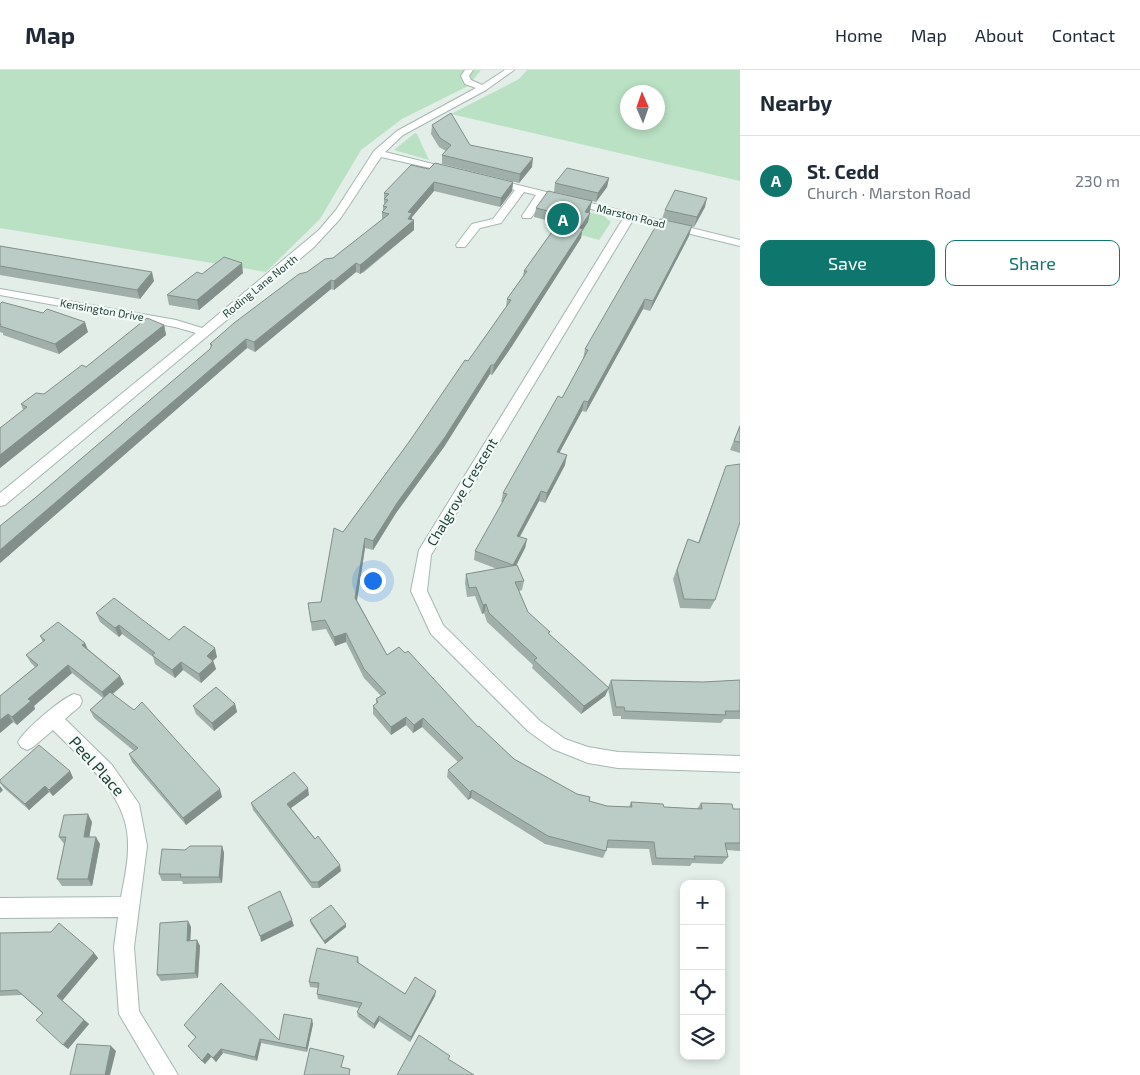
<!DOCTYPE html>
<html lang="en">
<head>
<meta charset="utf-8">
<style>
  body { margin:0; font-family:"Exo 2",sans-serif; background:#f6f6f7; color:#1f2937 }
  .controls { position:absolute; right:15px; bottom:15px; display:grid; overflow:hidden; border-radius:10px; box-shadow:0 2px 8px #0003 }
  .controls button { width:45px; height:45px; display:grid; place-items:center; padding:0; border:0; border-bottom:1px solid #e0e1e3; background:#fff; color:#1f2937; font:25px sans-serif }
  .compass { position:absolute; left:620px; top:15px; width:45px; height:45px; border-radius:50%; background:#fff; box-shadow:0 2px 8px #0003; rotate:358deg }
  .you { position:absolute; left:372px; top:510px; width:18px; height:18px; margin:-12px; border:4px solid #fff; border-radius:50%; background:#1a73e8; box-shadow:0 0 0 8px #1a73e833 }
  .badge { display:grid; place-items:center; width:32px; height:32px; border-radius:50%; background:#0f766e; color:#fff; font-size:16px; font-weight:700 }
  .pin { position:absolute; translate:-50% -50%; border:2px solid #fff; box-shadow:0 1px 5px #0006 }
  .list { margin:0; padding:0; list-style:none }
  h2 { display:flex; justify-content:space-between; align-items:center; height:65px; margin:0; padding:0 20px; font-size:21px }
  h2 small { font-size:16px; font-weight:400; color:#747a83 }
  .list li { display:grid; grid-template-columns:32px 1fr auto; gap:15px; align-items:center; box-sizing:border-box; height:90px; padding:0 20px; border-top:1px solid #e0e1e3 }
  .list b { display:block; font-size:19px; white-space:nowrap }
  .list p { margin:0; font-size:16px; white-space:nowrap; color:#747a83 }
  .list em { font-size:16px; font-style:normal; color:#747a83 }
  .actions { display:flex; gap:10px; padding:15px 20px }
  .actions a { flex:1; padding:11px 0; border:1px solid #0f766e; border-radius:10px; text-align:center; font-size:18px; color:#0f766e }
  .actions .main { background:#0f766e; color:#fff }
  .icon { flex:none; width:28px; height:28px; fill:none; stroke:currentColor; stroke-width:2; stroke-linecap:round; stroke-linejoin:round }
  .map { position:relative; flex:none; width:740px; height:1005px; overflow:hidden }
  header { display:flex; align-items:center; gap:30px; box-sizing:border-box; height:70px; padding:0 25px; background:#fff; border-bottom:1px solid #e0e1e3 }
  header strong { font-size:24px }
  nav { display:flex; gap:28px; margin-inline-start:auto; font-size:18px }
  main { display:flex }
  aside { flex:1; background:#fff }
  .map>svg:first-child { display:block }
  .green { fill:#bae1c4; fill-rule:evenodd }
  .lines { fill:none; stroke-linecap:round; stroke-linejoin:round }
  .minor-casing { stroke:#a5b7b0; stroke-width:2 }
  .minor { fill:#fff; fill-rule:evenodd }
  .wall { fill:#a0afa9 }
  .shaded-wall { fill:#828f8a }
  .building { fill:#baccc5; stroke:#828f8a }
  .labels { text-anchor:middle; stroke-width:4.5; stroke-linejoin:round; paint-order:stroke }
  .far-street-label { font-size:11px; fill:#204138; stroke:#f4faf7 }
  .street-label { font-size:14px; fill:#204138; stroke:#f4faf7 }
  .near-street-label { font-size:16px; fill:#204138; stroke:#f4faf7 }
</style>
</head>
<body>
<header>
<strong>Map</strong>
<nav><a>Home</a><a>Map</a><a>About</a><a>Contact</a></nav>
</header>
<main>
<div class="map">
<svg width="740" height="1005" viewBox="0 0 740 1005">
  <rect width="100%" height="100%" fill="#e3eee9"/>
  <path class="green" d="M0 0H481L468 16 402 49 361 80 320 149 266 202 0 158Z
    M527 0H740V111L451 44 519 9ZM628 22H658V52H628Z
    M415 63 417 64 429 90 394 80Z
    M582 140 604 146 611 152 599 170 574 163Z"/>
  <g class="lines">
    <g class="minor-casing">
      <path id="minor" d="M465 0H473L469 6 471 10 482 15 505 0H514L486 20 403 65 385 82 453 99V103L381 87 340 149 313 178 5 435 0 436V423L196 263 175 257 0 225V219L176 250 202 258 319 160 336 140 374 81 397 61 476 18 465 14 461 6Z
        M494 109 740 170V176L633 150 431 485 427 521 443 555 540 651 565 669 588 677 618 682 740 686V702L618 698 588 693 553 679 528 661 431 564 411 521 419 480 624 147 545 128 531 148H523L522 146 536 125 524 122 501 153 480 158 465 177H457L456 175 472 154 493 149 515 120 491 114V110Z
        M74 624 80 626 82 631 80 636 65 649 112 695 139 734 147 776 134 877 139 941 178 1005H155L119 944 114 877 118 847 0 848V828L121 827C124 811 128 794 128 777 130 726 85 693 53 660L33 677 27 680 21 677 18 672C24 660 62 628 74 624Z"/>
    </g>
    <use href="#minor" class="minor"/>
  </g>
  <path class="wall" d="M432 55 470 75 532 97 519 113 442 94V85L446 81 439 77 431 64Z
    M429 99 513 112 512 121 500 137 434 121 412 147 414 160 364 202 360 204 356 202 334 220 331 219 255 282 247 278 0 493V456L35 428 210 279 211 277 210 274 307 202 333 188 382 150V142L383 141V136L384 135V123Z
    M609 108 607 117 596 132 554 122 555 113Z
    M705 137 694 157 662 149 665 140Z
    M536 138 590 141 589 143 588 152 582 161 581 168 512 276 492 305 490 304 444 377 396 443 373 480 365 478 357 530 387 585 478 657 514 689 589 731 607 736 629 737 631 732 664 737 697 739 701 733 733 739H740V781L726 780 728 787 722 794 692 793 690 796 652 795 649 779 607 778 606 781 603 788 545 774 471 728 468 730 447 707 448 700 458 692 422 657 413 663 406 655 391 665 373 644V636L376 634V629L381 626 364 608 346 572 335 576 326 559 312 561 308 533 321 532 343 462 468 291 506 237 507 229 523 206 524 201 558 153 534 147Z
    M689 166 650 241 643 239 586 342 582 341 559 383 565 395 545 433 539 431 520 467 527 469 525 478 516 495 524 511 522 520 519 521 528 542 549 564 608 617 611 610 703 612 740 610V649H724L721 653 621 649V646H613L608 618 605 626 581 644 532 598 533 595 487 552 484 543 482 544 475 526 467 527 465 513 466 504 497 499 474 490 475 481 503 432H501L503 423 562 328 583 289 585 279Z
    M0 176 154 211 140 229 0 205Z
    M243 203 199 240 169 235 167 225 202 204Z
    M0 234 88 262 59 284 3 265V263L0 262Z
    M164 255 166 265 0 398V358L23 340 21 334 44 324 86 297Z
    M740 355V383L730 380Z
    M726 396 715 530 710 539 680 538 673 509 688 469 698 473Z
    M96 543 169 570 217 587 213 590 216 599 201 613 183 600 175 608 155 594 153 587 122 564 119 567 100 552Z
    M40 566 85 573 88 579 120 606 124 614 113 624 222 727 186 755 132 692 129 684 134 681 94 648 90 640 103 628 72 603 34 636 35 639 17 655 13 652 0 663V626L35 597 31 593 26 585 43 572Z
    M235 634 237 642 214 661 196 644 193 636Z
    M70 701 73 708 53 726 49 722 29 740 4 718 0 713Z
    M309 725 291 738 341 801 319 818H312L253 740 251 733Z
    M92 752 89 767 100 774 92 816H62L57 809 64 774 59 767Z
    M222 776 224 783 222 813 183 814 182 811H162L159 804 185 780Z
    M310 850 346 857 325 874 311 854Z
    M188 851 191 857 190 871 197 870 200 876 198 908 161 911 157 905Z
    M0 863 94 883 98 888 62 930 89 954 68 979 42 943 22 925 0 926Z
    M358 887 359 893 405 924 435 926 410 972 379 951 374 959 358 947 357 942 359 938 318 929 317 924 318 918 310 917 309 912Z
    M313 954 307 982 261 973 257 991 223 983 216 992 211 987 205 994 188 976 196 968 187 959 184 955 279 970Z"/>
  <path class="shaded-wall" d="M533 88 532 97 519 113 520 104Z
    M609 108 607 117 596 132 598 123Z
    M434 112V121L412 147V152L414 150V160L360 204V195L408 142Z
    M513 112 512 121 500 137 501 128Z
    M707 128 705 137 694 157 697 147Z
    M592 131 590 141 583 151 585 142Z
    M590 143 588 152 582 161 581 168 512 276 492 305 494 295Z
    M692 156 689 166 650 241 653 231Z
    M242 193 243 203 199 240 197 230Z
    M356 193V202L334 220V211Z
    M152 202 154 211 140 229 137 220Z
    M331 210V219L255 282 254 272Z
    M645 229 643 239 586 342 588 332Z
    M85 252 88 262 59 284 55 274Z
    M164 255 166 265 0 398V385Z
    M246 269 247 278 0 493V480Z
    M491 295 490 304 444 377 396 443 373 480V471L397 433Z
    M584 331 582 341 555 391 557 382Z
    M567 385 565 395 545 433 547 423Z
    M541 421 539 431 515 475 517 466Z
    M365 468V478L356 537 355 528Z
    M527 469 525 478 512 504 513 495Z
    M486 534 484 543 482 544 483 535Z
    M119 555 122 564 119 567 115 558Z
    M346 563V572L335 576 334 567Z
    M85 573 88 581 82 575Z
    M215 578 217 587 209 595 207 586Z
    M213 591 216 599 201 613 199 604Z
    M181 592 183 600 175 608 172 600Z
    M68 595 72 603 34 636 35 639 17 655 12 647 28 629Z
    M120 606 124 614 105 630 102 622Z
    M609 618 605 626 581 644 584 636Z
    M235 634 237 642 214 661 212 653Z
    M8 644 13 652 0 663V650Z
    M406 647V655L391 665V657Z
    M423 648 422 657 413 663 414 655Z
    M70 701 73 708 53 726 49 720Z
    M0 716 3 720 0 723Z
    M45 716 49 722 29 740 25 734Z
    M308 718 309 725 288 740 287 734Z
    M220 719 222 727 186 755 183 748Z
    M472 720 471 728 468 730 470 722Z
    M88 744 92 752 88 774 84 767Z
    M96 767 100 774 92 816 88 809Z
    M222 776 224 783 222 813 219 807Z
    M340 795 341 801 319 818 318 812Z
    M292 850 294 856 261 872 260 866Z
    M188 851 191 857 190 877 187 871Z
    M346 854V857L325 874 324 871Z
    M197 870 200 876 198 908 195 903Z
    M94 883 98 888 62 931 57 926Z
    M436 921 435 926 410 972 411 967Z
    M379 946V951L374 959V954Z
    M312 949 313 954 307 982 306 978Z
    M84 950 89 954 68 979 63 975Z
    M260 969 261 973 257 991 255 987Z
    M111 976 116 981 110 1005H105Z
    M221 979 223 983 216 992 213 988Z
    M208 983 211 987 205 994 202 991Z"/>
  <path class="building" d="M451 43 470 75 533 88 520 104 442 85 451 75 440 68 432 55Z
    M435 93 513 112 501 128 434 112 408 142 412 143 408 149 414 150 364 192 360 195 356 193 334 211 331 210 254 272 246 269 0 480V456L35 428 210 279 212 275 210 274 234 253 299 204 307 202 325 189 333 188 389 144 382 142 387 137 383 136 388 130 384 129 389 124 384 123 411 95 429 99Z
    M567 98 609 108 598 123 555 113Z
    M675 120 707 128 697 147 665 140Z
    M548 121 592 131 585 142 590 143 580 158 583 159 513 266 494 295H491L445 367 397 433 373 471 365 468 355 528 387 585 399 577 405 583 408 581 478 657 479 656 514 689 577 724 590 727 589 731 607 736 632 737 631 732 663 734 664 737 702 739 701 733 732 734 733 739H740V773H725L728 787 694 786 695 789 656 788 654 772 608 770 606 781 548 766 472 720 470 722 448 700 463 688 423 648 414 655 406 647 391 657 373 636 378 632 376 629 386 623 364 599 346 563 334 567 325 550 311 552 308 533 321 532 334 458 343 462 409 372 465 290 468 291 511 230 507 229 527 201H524L564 145 536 138Z
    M660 149 692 156 653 231 645 229 588 332 584 331 557 382 567 385 547 423 541 421 517 466 527 469 513 495 475 481 507 424 503 423 558 326 562 328 588 280 585 279Z
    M0 176 152 202 137 220 0 196Z
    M224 187 242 193 197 230 167 225 197 202 202 204Z
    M2 232 43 243 47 239 85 252 55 274 0 256 1 254H0V234Z
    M147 248 164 255 0 385V358L27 337 21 334 36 323 44 324 82 295 86 297Z
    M740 356V372L734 371Z
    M740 394V452L715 530 684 529 677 500 688 469 699 473 726 396Z
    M517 495 524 511 515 512 528 542 550 562 548 563 609 618 584 636 534 590 537 588 489 543 486 534 483 535 476 517 469 518 466 504Z
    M114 528 169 570 184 556 215 578 207 586 213 591 199 604 181 592 172 600 152 585 155 583 119 555 115 558 96 543Z
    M58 552 85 573 82 575 120 606 102 622 68 595 28 629 31 631 12 647 8 644 0 650V626L38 595 26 585 45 570 40 566Z
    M611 610 703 612 740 610V641H725L726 645 625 641 624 637H616Z
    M216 617 235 634 212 653 193 636Z
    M110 622 134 640 142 632 220 719 183 748 129 684 138 678 90 640Z
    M39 675 70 701 49 720 45 716 25 734 0 712V710Z
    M294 702 308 718 287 734 315 769 318 766 340 795 318 812H311L251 733Z
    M88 744 84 767H96L88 809H57L66 767H59L64 745Z
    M190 776H222L219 807H180L181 804H159L162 779 185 780Z
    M280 821 292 850 260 866 248 837Z
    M331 835 346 854 324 871 310 850Z
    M188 851 187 871 197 870 195 903 157 905 160 853Z
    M59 853 94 883 57 926 84 950 63 975 36 950 43 943 17 920 0 921V863L51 862Z
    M317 878 358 887 357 892 405 924 415 907 436 921 411 967 379 946 374 954 357 942 362 933 317 924 319 913 309 912Z
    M221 913 279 970 284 944 312 949 306 978 260 969 255 987 221 979 213 988 208 983 202 991 188 976 196 967 184 955Z
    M419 965 450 986 448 989 474 1005H397Z
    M77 974 111 976 105 1005H70Z
    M310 978 344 986 341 997 350 999 349 1005H304Z"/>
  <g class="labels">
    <g class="far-street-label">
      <text transform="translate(631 146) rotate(14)" y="4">Marston Road</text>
      <text transform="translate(260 216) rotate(-39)" y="4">Roding Lane North</text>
      <text transform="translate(102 240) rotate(10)" y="4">Kensington Drive</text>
    </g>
    <g class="street-label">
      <text transform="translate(462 422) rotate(-59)" y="5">Chalgrove Crescent</text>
    </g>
    <g class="near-street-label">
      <text transform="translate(97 696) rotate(48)" y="6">Peel Place</text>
    </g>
  </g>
</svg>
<div class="controls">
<button>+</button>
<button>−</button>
<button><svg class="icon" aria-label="locate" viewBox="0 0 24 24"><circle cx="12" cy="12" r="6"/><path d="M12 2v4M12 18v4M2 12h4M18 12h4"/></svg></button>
<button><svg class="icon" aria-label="layers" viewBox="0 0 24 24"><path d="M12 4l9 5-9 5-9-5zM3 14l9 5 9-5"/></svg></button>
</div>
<svg class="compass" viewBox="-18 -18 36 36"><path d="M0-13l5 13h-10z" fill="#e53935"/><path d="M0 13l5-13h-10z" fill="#747a83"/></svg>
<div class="you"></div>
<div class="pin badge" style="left:563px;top:149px">A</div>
</div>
<aside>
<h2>Nearby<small></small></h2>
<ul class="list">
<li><span class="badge">A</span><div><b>St. Cedd</b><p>Church · Marston Road</p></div><em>230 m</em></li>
</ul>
<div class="actions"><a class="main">Save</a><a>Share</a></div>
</aside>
</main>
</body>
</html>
